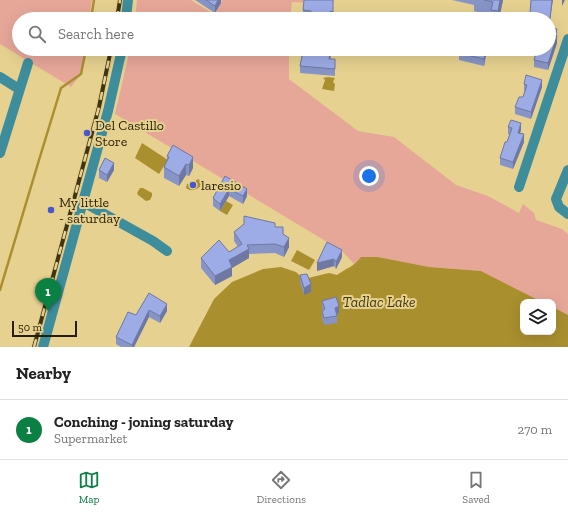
<!DOCTYPE html>
<html lang="en">
<head>
<meta charset="utf-8">
<style>
  body { margin:0; font-family:"Zilla Slab",serif; background:#f6f6f6; color:#222 }
  .controls { position:absolute; right:12px; bottom:12px; display:grid; overflow:hidden; border-radius:8px; box-shadow:0 4px 16px #0002 }
  .controls button { width:36px; height:36px; display:grid; place-items:center; padding:0; border:0; border-bottom:1px solid #e0e0e0; background:#fff; color:#222; font:20px sans-serif }
  .scale { position:absolute; left:12px; bottom:10px; width:65px; box-sizing:border-box; padding-left:4px; border:2px solid #261e03; border-top:0; font-size:11px; line-height:14px; white-space:nowrap; color:#261e03; -webkit-text-stroke:3px #e6d190; paint-order:stroke }
  .you { position:absolute; left:369px; top:176px; width:14px; height:14px; margin:-10px; border:3px solid #fff; border-radius:50%; background:#1a73e8; box-shadow:0 0 0 6px #1a73e833 }
  .badge { display:grid; place-items:center; width:26px; height:26px; border-radius:50%; background:#0b8043; color:#fff; font-size:13px; font-weight:700 }
  .pin { position:absolute; translate:-50% -33px; filter:drop-shadow(0 1px 2px #0008) }
  .pin::after { content:''; position:absolute; top:21px; width:14px; height:12px; background:inherit; clip-path:polygon(0 0,100% 0,50% 100%) }
  .list { margin:0; padding:0; list-style:none }
  h2 { display:flex; justify-content:space-between; align-items:center; height:52px; margin:0; padding:0 16px; font-size:17px }
  h2 small { font-size:13px; font-weight:400; color:#767676 }
  .list li { display:grid; grid-template-columns:26px 1fr auto; gap:12px; align-items:center; box-sizing:border-box; height:60px; padding:0 16px; border-top:1px solid #e0e0e0 }
  .list b { display:block; font-size:15px; white-space:nowrap }
  .list p { margin:0; font-size:13px; white-space:nowrap; color:#767676 }
  .list em { font-size:13px; font-style:normal; color:#767676 }
  .icon { flex:none; width:22px; height:22px; fill:none; stroke:currentColor; stroke-width:2; stroke-linecap:round; stroke-linejoin:round }
  .map { position:relative; flex:none; width:568px; height:347px; overflow:hidden }
  .search { position:absolute; background:#fff; box-shadow:0 4px 16px #0002; left:12px; right:12px; top:12px; height:44px; display:flex; align-items:center; gap:10px; box-sizing:border-box; padding:0 14px; border-radius:22px; color:#767676; font-size:15px }
  .sheet { height:112px; background:#fff }
  nav { display:flex; justify-content:space-around; align-items:center; box-sizing:border-box; height:56px; border-top:1px solid #e0e0e0; background:#fff; font-size:11px; color:#767676 }
  nav a { display:grid; justify-items:center; gap:2px }
  nav .on { color:#0b8043 }
  .map>svg:first-child { display:block }
  .built { fill:#e0c980 }
  .green { fill:#e6a799 }
  .water { fill:#aa8f2f }
  .lines { fill:none; stroke-linecap:round; stroke-linejoin:round }
  .stream { stroke:#aa8f2f; stroke-width:2.5 }
  .minor { stroke:#3e8d9c; stroke-width:10 }
  .rail-casing { stroke:#3f3515; stroke-width:4 }
  .rail { stroke:#e6d190; stroke-width:2.5; stroke-dasharray:8; stroke-linecap:butt }
  .wall { fill:#8794c7 }
  .shaded-wall { fill:#6e78a2 }
  .building { fill:#9dace7; stroke:#6e78a2 }
  .poi-dot { fill:#4857cb; stroke:#e6d190; stroke-width:1.5 }
  .labels { text-anchor:middle; stroke-width:4; stroke-linejoin:round; paint-order:stroke }
  .poi-label { font-size:14px; fill:#261e03; stroke:#e6d190; text-anchor:start }
  .water-label { font-size:15px; font-style:italic; fill:#443810; stroke:#e6d190 }
</style>
</head>
<body>
<div class="map">
<svg width="568" height="347" viewBox="0 0 568 347">
  <rect width="100%" height="100%" fill="#e6d190"/>
  <path class="built" d="M117 0H124L120 19H114Z
    M109 49H115L102 108 37 347H31L96 106Z"/>
  <path class="green" d="M0 0H92L89 19H19V49H85L81 74 71 87 0 44Z
    M137 0H191L215 15 222 0H334L333 4 292 2 290 19H135Z
    M130 49H289V79L358 131 394 137 456 185 488 196 519 213 523 204 534 213 536 220 562 229 568 234V315L553 307V302H542L481 271 429 267 378 257 355 265 342 251 115 114Z"/>
  <path class="water" d="M328 77 335 78 333 82 335 84 334 91 322 89 325 80 323 78Z
    M142 143 168 160 159 174 135 158Z
    M198 179 200 180 201 185C198 190 191 192 186 188L187 184 193 183Z
    M140 188H143L152 193V196L150 200 146 201 138 195 137 193Z
    M226 201 233 205 227 215 220 211Z
    M297 250 315 260 309 270 291 261Z
    M361 257H378L429 267 481 271 542 302H523V332H553V307L568 315V347H189L214 299 232 282 263 269 281 267 296 272 304 279 329 273 337 275C346 268 354 267 361 257Z"/>
  <g class="lines">
    <path class="stream" d="M91 19 94 0
      M0 290 39 160 61 88 81 74 86 49"/>
    <path class="minor" d="M126 19 128 0
      M0 77 19 89
      M0 153 28 63
      M568 170 556 199 559 207 568 214
      M519 187 568 39
      M83 202 153 241 167 251
      M43 347 108 111 122 49"/>
    <g class="rail-casing">
      <path id="rail" d="M117 19 120 0
        M34 347 99 107 111 49"/>
    </g>
    <use href="#rail" class="rail"/>
  </g>
  <path class="wall" d="M195 0H221V3L215 13Z
    M333 0V19L303 17V10Z
    M452 0H503L499 19H491V16L474 11V5Z
    M557 29V43L548 70 534 67V60Z
    M301 49H332L330 59H335V76L300 73V66L301 59Z
    M487 49 484 66 459 60V53Z
    M524 84 542 87 531 119 515 114V107L523 97 525 92 524 91Z
    M508 127 521 130 520 133 524 142 513 169 500 165V158L510 135 508 134Z
    M173 145 193 168 189 176 186 175 179 186 164 178V167L167 163V156Z
    M99 170H114L107 182 99 178Z
    M225 176 247 196 243 204 229 196 220 211 213 206V198Z
    M275 227 283 234 289 247 284 257 275 253 249 254V258L232 268V276L215 285 201 268V258L229 252 238 247 234 241V232Z
    M342 257 336 269 334 266 317 271V263Z
    M300 275 311 292 304 295 300 282Z
    M149 293 167 311 160 323 149 317 134 347H121L116 344V337L136 315Z
    M322 301 339 313 337 314V323L324 325 322 318V311L323 310 322 308Z"/>
  <path class="shaded-wall" d="M218 0H221V3L215 13V6Z
    M500 0H503L499 19H498V11Z
    M552 0H553L549 26V19Z
    M562 0H565L562 6Z
    M557 36V43L548 70V63Z
    M331 49H332L329 66V59Z
    M486 49H487L484 66V59Z
    M542 80V87L531 119V112Z
    M521 123V130L518 140V133Z
    M524 134V142L513 169V162Z
    M193 157V168L189 176V165Z
    M114 163V170L107 182V175Z
    M186 164V175L179 186V176Z
    M229 189V196L220 211V204Z
    M247 189V196L243 204V196Z
    M289 238V247L284 257V247Z
    M249 249V258L232 268V276L215 285V276L229 260Z
    M342 250V257L336 269V262Z
    M334 259V266L317 271V263Z
    M311 284V292L304 295V288Z
    M167 304V311L160 323V316Z
    M339 306V313L335 315V308Z
    M149 310V317L134 347H132V345Z"/>
  <path class="building" d="M206 0H218L215 6Z
    M304 0H333V12L330 11V19H311V11L303 10Z
    M484 0H500L498 11 491 10 493 2Z
    M531 0H552L550 19H524L530 13Z
    M549 27 557 29 555 35 557 36 548 63 534 60 537 49H549Z
    M301 49H331L329 59H335V69L300 66 303 52H301Z
    M460 49H486L484 59 459 53Z
    M526 75 542 80 531 112 515 107 519 97H523L527 85 524 84Z
    M511 120 521 123 518 133 524 134 513 162 500 158 505 142H507L512 128 508 127Z
    M173 145 193 157 189 165 186 164 179 176 164 167 169 157 167 156Z
    M105 158 114 163 107 175 99 170Z
    M225 176 247 189 243 196 229 189 220 204 213 198Z
    M244 216 275 223V227H283V234L289 238 284 247 275 244 247 245 249 249 229 260 232 267 215 276 201 258 219 240 229 252 242 244 234 232 244 224Z
    M327 242 342 250 336 262 334 259 317 263Z
    M307 274 311 284 304 288 300 275Z
    M149 293 167 304 160 316 149 310 132 345 116 337 128 312 136 315Z
    M336 297 339 306 335 308 337 316 324 318 322 311 325 309 322 301Z"/>
  <g class="poi-dot">
    <circle cx="87" cy="133" r="4"/>
    <circle cx="193" cy="185" r="4"/>
    <circle cx="51" cy="210" r="4"/>
  </g>
  <g class="labels">
    <g class="poi-label">
      <text x="95" y="130">Del Castillo<tspan x="95" dy="16">Store</tspan></text>
      <text x="201" y="190">laresio</text>
      <text x="59" y="207">My little<tspan x="59" dy="16">- saturday</tspan></text>
    </g>
    <g class="water-label">
      <text x="379" y="307">Tadlac Lake</text>
    </g>
  </g>
</svg>
<div class="controls">
<button><svg class="icon" aria-label="layers" viewBox="0 0 24 24"><path d="M12 4l9 5-9 5-9-5zM3 14l9 5 9-5"/></svg></button>
</div>
<div class="scale">50 m</div>
<div class="you"></div>
<div class="pin badge" style="left:48px;top:311px">1</div>
<div class="search"><svg class="icon" aria-label="search" viewBox="0 0 24 24"><circle cx="10" cy="10" r="6"/><path d="M15 15l6 6"/></svg>Search here</div>
</div>
<section class="sheet">
<h2>Nearby<small></small></h2>
<ul class="list">
<li><span class="badge">1</span><div><b>Conching - joning saturday</b><p>Supermarket</p></div><em>270 m</em></li>
</ul>
</section>
<nav>
<a class="on"><svg class="icon" aria-label="map" viewBox="0 0 24 24"><path d="M3 6l6-2 6 2 6-2v14l-6 2-6-2-6 2zM9 4v14M15 6v14"/></svg>Map</a>
<a><svg class="icon" aria-label="directions" viewBox="0 0 24 24"><path d="M12 3l9 9-9 9-9-9zM9 14v-3h6M13 9l2 2-2 2"/></svg>Directions</a>
<a><svg class="icon" aria-label="saved" viewBox="0 0 24 24"><path d="M7 4h10v16l-5-4-5 4z"/></svg>Saved</a>
</nav>
</body>
</html>
